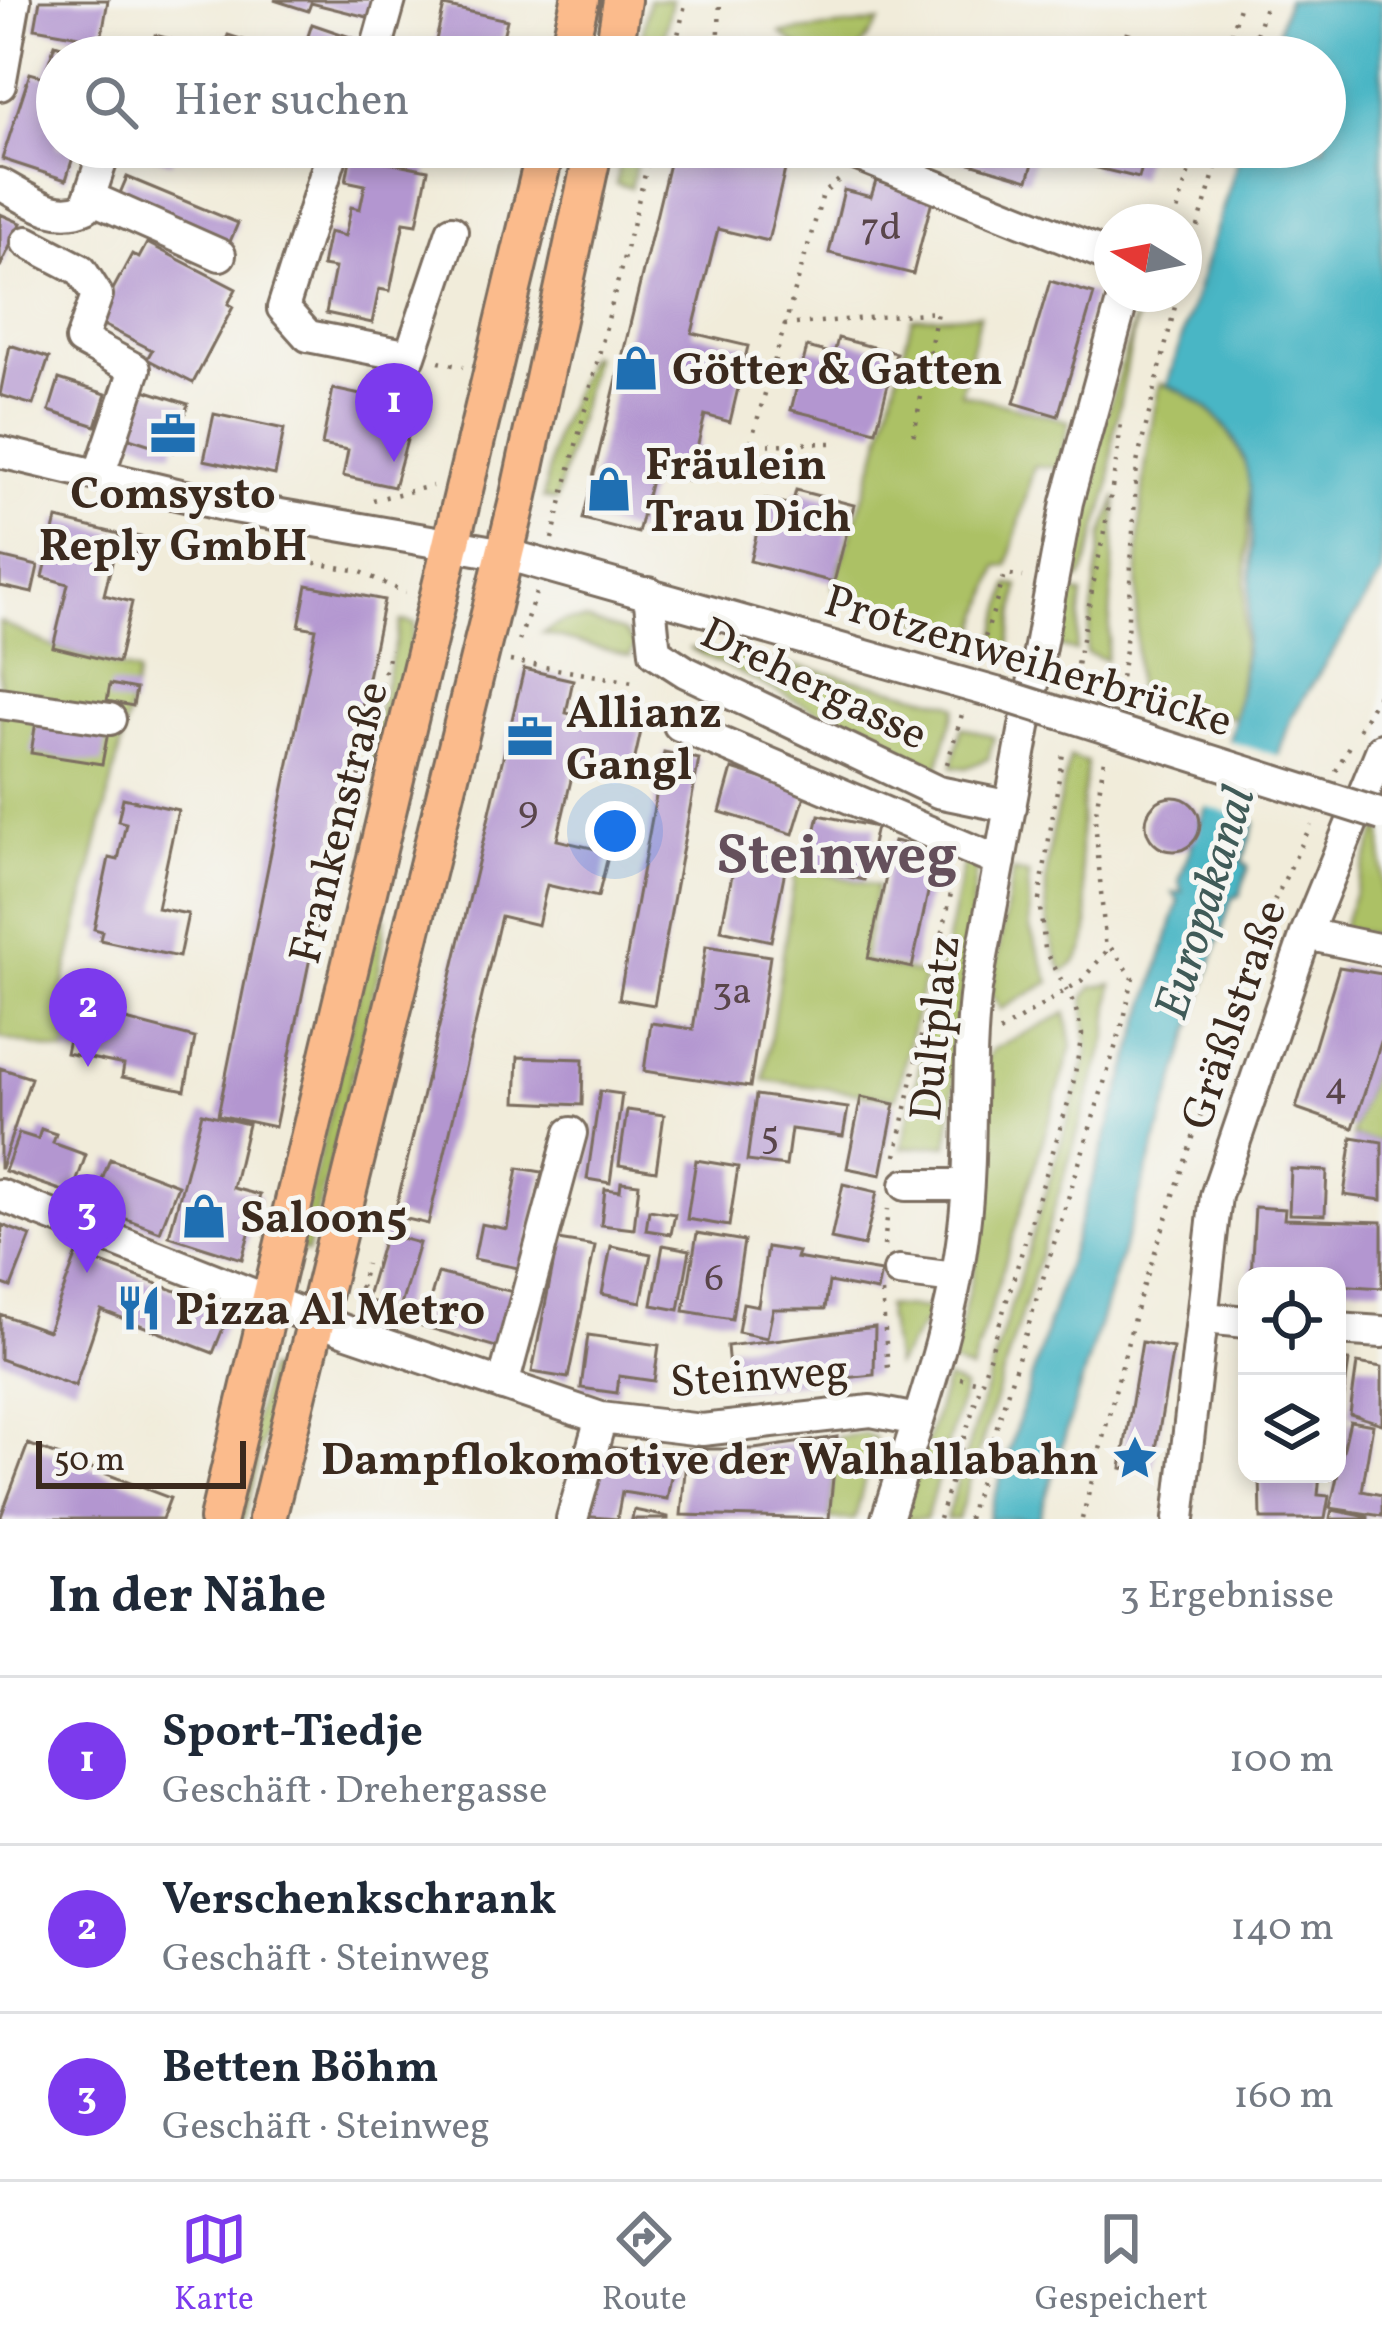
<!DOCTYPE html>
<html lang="de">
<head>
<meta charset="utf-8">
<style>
  body { margin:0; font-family:Vollkorn,serif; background:#f2f2f3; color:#1f2937 }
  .controls { position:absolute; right:36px; bottom:36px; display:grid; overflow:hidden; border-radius:24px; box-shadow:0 6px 18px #0003 }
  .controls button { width:108px; height:108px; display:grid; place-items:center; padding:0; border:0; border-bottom:3px solid #e0e1e3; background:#fff; color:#1f2937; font:60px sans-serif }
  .compass { position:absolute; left:1094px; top:204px; width:108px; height:108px; border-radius:50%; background:#fff; box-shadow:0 6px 18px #0003; rotate:280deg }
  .scale { position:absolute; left:36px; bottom:30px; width:210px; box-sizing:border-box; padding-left:12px; border:6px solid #3b2a1e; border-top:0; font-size:33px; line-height:42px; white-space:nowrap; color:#3b2a1e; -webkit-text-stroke:9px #f6f6f2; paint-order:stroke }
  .you { position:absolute; left:615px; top:831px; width:42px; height:42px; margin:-30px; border:9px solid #fff; border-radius:50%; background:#1a73e8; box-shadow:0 0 0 18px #1a73e833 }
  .badge { display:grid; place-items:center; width:78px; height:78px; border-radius:50%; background:#7c3aed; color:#fff; font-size:39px; font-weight:700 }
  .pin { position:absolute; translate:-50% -99px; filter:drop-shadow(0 3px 6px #0008) }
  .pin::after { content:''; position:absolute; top:63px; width:42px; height:36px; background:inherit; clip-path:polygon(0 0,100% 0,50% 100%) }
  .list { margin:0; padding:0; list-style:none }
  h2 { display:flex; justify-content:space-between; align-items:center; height:156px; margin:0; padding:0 48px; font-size:51px }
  h2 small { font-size:39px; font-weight:400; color:#747a83 }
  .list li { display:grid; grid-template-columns:78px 1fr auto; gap:36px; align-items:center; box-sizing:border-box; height:168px; padding:0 48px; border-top:3px solid #e0e1e3 }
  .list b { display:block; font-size:45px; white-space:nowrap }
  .list p { margin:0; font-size:39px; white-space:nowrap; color:#747a83 }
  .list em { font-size:39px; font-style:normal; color:#747a83 }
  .icon { flex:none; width:66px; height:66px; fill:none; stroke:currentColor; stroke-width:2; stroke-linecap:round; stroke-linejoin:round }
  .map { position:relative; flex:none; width:1382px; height:1519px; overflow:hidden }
  .search { position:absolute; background:#fff; box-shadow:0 6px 18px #0003; left:36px; right:36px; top:36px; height:132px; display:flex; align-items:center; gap:30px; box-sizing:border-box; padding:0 42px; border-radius:66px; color:#747a83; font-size:45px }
  .sheet { height:660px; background:#fff }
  nav { display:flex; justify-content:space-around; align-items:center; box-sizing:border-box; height:168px; border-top:3px solid #e0e1e3; background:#fff; font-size:33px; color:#747a83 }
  nav a { display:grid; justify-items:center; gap:6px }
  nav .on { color:#7c3aed }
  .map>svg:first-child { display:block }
  .green { fill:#acc165; stroke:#747642; stroke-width:3 }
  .water { fill:#4ab6c5; stroke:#427072; stroke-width:3 }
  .pier { fill:#f1ecda }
  .building { fill:#b396d0 }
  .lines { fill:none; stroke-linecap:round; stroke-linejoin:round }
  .minor-casing { stroke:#7b6e60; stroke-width:36 }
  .major-casing { stroke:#7b6e60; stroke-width:42 }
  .path { stroke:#7b6e60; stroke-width:4.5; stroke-dasharray:3 9; stroke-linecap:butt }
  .minor { stroke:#fff; stroke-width:30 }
  .major { stroke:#fbbb8c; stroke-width:36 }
  .minor-bridge-casing { stroke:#7b6e60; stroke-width:36; stroke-linecap:butt }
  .minor-bridge { stroke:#fff; stroke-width:30 }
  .labels { text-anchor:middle; stroke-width:10; stroke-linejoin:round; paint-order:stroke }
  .number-label { font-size:39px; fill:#59454a }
  .poi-label { font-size:45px; font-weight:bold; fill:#3b2a1e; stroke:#f6f6f2; text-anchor:start }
  .street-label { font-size:45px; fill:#3b2a1e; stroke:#f6f6f2 }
  .water-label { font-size:48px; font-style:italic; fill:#405b58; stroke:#f6f6f2 }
  .district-label { font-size:57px; font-weight:bold; fill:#65505c; stroke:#f6f6f2 }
</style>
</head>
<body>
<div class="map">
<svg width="1382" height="1519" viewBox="0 0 1382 1519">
  <rect width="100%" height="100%" fill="#f6f6f2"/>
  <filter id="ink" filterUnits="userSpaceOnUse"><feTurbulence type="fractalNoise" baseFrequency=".00833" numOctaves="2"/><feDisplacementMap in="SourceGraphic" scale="24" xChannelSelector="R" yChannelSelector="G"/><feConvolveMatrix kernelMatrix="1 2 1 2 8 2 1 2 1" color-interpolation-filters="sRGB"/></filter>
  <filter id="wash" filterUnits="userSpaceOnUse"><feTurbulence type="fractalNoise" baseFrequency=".004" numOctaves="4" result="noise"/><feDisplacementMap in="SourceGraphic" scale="48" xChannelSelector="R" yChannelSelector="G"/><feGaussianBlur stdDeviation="2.7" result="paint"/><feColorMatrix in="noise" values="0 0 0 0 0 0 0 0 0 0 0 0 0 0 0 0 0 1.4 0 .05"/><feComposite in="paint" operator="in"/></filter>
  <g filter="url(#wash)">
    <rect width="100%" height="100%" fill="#f1ecda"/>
    <path class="green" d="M649 0H672L660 57H638Z
      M879 22 854 57C822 57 805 55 781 33Z
      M622 147H640L631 188 616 184Z
      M1137 313 1113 438 1110 485 1085 571 1080 579 1069 580 1085 489Z
      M980 314 961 393 1069 421 1059 467 1034 466 1008 566 998 567 974 640 833 588 875 461 912 318Z
      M589 355 594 357 556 501 543 498 555 435Z
      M1160 383C1208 400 1235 430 1250 479L1242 667 1235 718 1136 691C1136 587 1137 484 1160 383Z
      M1117 496 1109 638 1106 660 1086 653 1102 537Z
      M1009 585 1019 586 1007 660 993 647Z
      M1067 590 1082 595 1076 651 1058 646Z
      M587 620 624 632 635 645 630 656 542 633 564 621Z
      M401 621 415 623 399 702 368 773 363 772Z
      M0 622 53 647 138 673 61 996 69 1006 66 1053 0 1038Z
      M689 648 811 669 950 703 956 707 937 770Z
      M962 727 994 737 988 759 966 768 952 766Z
      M1070 757 1087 762C1083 794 1079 825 1080 857 1082 894 1105 949 1063 971 1029 900 1053 830 1070 757Z
      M1378 829 1382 831V936L1342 928Z
      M964 861 976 867 948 1145 902 1148Z
      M796 867 877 886 863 961 925 975 896 1098 764 1080Z
      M1013 871 1028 874 1030 929 1050 982 1001 1009 991 994Z
      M378 917 385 918 380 966 307 1252 297 1249Z
      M1112 984 1107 1038 958 1519H946L1088 1053 1084 998 1092 987Z
      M1066 1013 1072 1047 971 1371 952 1363 982 1233 984 1063 992 1050Z
      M1382 1039V1142L1352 1137 1353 1128Z
      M886 1306 933 1309 895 1366Z
      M267 1369 279 1373 244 1519H231Z
      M947 1379 964 1388 926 1519H902Z
      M865 1434 875 1438 855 1519H829L837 1437Z"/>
    <path class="water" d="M1287 0H1382V574L1291 718 1242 862 1248 867 1240 895 1232 898 1039 1519H988L1179 901 1173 893 1183 892 1179 882C1194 833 1221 778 1234 722 1247 670 1263 494 1240 450 1224 417 1199 398 1167 385L1242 147H1325V57H1270Z"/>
    <path class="pier" d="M1222 739 1282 757 1261 822 1202 805Z"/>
    <g id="blocks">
      <path class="building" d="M40 0H108L101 40 35 28Z
        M274 0H376L371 18 311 3 308 11Z
        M444 6 507 20 498 57H432Z
        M312 24 359 40 354 57H301Z
        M1126 33 1173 45 1170 57H1120Z
        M155 35 186 43 183 57H150Z
        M228 35 275 50 273 57H220Z
        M55 44 92 56 57 57V147H76L66 180 2 159 30 73 44 77Z
        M127 147H176L171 163Z
        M673 147H746L788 157 768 241 718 229 692 333 748 346 730 422 705 415 689 481 653 472 638 533 583 519Z
        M933 147H1038L1028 180 932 152Z
        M1098 147H1147L1139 178 1093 167Z
        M351 155 428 170 417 224 404 222 390 291 379 289 372 323 326 313 335 268 322 266 329 232 345 236 351 207 360 209 365 185 346 181Z
        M127 177 238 223 229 244 118 198Z
        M876 181 933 196 913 274 829 253 844 190 871 197Z
        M0 214 21 223 0 267Z
        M147 243 236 289 228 304 233 307 193 383 147 359 152 350 96 321 132 254 139 258Z
        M1050 281 1094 294 1058 416 1014 403Z
        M838 338 896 353 876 431 791 410 807 347 834 354Z
        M10 345 49 358 33 405 0 395Z
        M59 379 106 394 96 426 49 411Z
        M368 382 420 393 394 487 343 476 348 450 322 445 333 389 365 396Z
        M141 389 188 404 173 452 126 437Z
        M214 414 284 429 275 475 204 460Z
        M796 490 854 505 834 582 750 561 765 499 792 505Z
        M57 519 119 534 104 595 132 602 118 663 53 647 68 584 43 577Z
        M125 534 151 539 148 555 122 550Z
        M0 557 38 566 32 593 0 586Z
        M307 585 384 600 275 1127 218 1115 316 629 299 626Z
        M524 669 573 680 566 713 641 731 631 776 575 763 557 840 609 852 598 897 547 885 538 925 501 916 428 1224 394 1216Z
        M110 684 136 689 133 706 107 701Z
        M36 721 108 732 102 764 31 753Z
        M664 752 699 759 654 1005 619 999Z
        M732 769 806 792 793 834 720 812Z
        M1146 824a27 27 0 1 1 54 0a27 27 0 1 1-54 0Z
        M123 798 178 810 157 908 188 914 179 957 100 940 102 931 94 929 109 858 118 860 126 823 118 821Z
        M819 815 876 827 864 880 807 868Z
        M894 841 937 850 912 968 868 958Z
        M738 845 788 855 771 941 721 930Z
        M706 946 770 956 750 1087 644 1071 651 1023 693 1029Z
        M1339 967 1382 974V1039L1353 1128 1296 1108Z
        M76 1007 195 1038 185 1090 122 1077 124 1065 66 1053Z
        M518 1057 583 1059 582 1105 516 1102Z
        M0 1068 31 1078 1 1168H0Z
        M600 1091 622 1094 610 1183 587 1179Z
        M756 1095 848 1108 843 1136 791 1129 786 1166 747 1161Z
        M861 1097 895 1104 881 1175 847 1168Z
        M627 1110 664 1115 656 1171 619 1165Z
        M202 1113 248 1124 233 1188 260 1195 242 1259 169 1236Z
        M41 1129 56 1134 53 1143 86 1155 72 1194 5 1171 19 1133 38 1139Z
        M1352 1137 1382 1142V1200L1344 1195Z
        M110 1159 178 1185 160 1232 92 1206Z
        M696 1160 738 1167 729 1226 687 1219Z
        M518 1168 542 1172 523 1269 474 1259 481 1224 507 1229Z
        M1291 1169 1327 1171 1325 1215 1289 1214Z
        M621 1182 639 1184 634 1229 601 1225 605 1189 620 1191Z
        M843 1184 877 1192 864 1246 831 1239Z
        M1255 1207 1285 1209 1284 1219 1382 1222V1288L1337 1285V1276H1251Z
        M649 1210 675 1214 671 1234 646 1230Z
        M2 1225 31 1236 11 1287 0 1283Z
        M697 1233 744 1241 732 1319 684 1311Z
        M385 1234 419 1243 400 1309 366 1300Z
        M558 1240 595 1246 568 1378 532 1372Z
        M663 1245 690 1250 679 1310 652 1305Z
        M611 1246 651 1254 641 1302 602 1294Z
        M767 1247 798 1252 796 1258 881 1272 877 1291 829 1282 825 1309H773L767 1338 738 1332 743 1303 758 1306Z
        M77 1254 230 1311 213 1353 101 1310 75 1386 0 1359V1314L48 1331Z
        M438 1273 517 1293 503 1349 422 1326Z
        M875 1327 874 1375 731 1390 727 1346Z
        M588 1335 659 1345 654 1381 619 1376 617 1393 581 1388Z
        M1142 1342 1173 1348 1152 1473 1121 1468Z
        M1337 1360 1349 1361 1340 1422H1337Z
        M1357 1363 1382 1367V1424L1350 1414Z
        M1350 1421 1373 1425 1362 1491 1382 1495V1516L1330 1508Z
        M837 1437 829 1519 681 1515 687 1449H754Z
        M28 1444 170 1498 162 1519H0Z
        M601 1446 675 1455 667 1499 622 1492 617 1519 580 1516Z
        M1260 1474H1320L1318 1495 1329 1496 1325 1519H1261Z
        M634 1510 668 1517V1519H632Z
        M1332 1510 1368 1517V1519H1330Z"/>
    </g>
  </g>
  <g filter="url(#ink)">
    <use href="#blocks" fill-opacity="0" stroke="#7b6e60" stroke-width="3"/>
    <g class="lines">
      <g class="minor-casing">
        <path id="minor" d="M374 57 390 0
          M0 85 15 0
          M334 147 283 308 308 336 410 356 452 231
          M838 147 1112 257
          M0 184C27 198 55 222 86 207L106 147
          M89 197 220 255
          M27 242 81 270 97 295 81 340 135 369 99 475
          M0 452 223 505 505 554 996 693
          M649 593 655 652 686 672 938 792 1011 807
          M0 703 110 719
          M679 725 1000 862
          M1306 934 1382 950
          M906 1185H966
          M0 1195 348 1332 601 1418 702 1430 871 1411 917 1420
          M899 1271 955 1278
          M1204 1318 1247 1322
          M1337 1329 1382 1332
          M503 1385 571 1133
          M572 1519 601 1418
          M887 1519C916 1424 953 1326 964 1227 974 1148 966 1068 976 989L1067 502 1124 294
          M1179 1519 1216 1196 1306 934 1382 749"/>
      </g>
      <g class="major-casing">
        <path id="major" d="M567 57 580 0
          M613 57 622 0
          M218 1519 546 147
          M267 1519 518 500 594 147"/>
      </g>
      <path class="path" d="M499 52 516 57
        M673 57 686 0
        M718 57 720 0
        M1224 57 1241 0
        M1249 57 1267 0
        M1174 222 1196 147
        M1184 273 1222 147
        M784 325 937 312 912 444
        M439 362 463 367
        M831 443 750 445 823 194 839 180
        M373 500 432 486
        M251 539 260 553 359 571 405 593
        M552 539 652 147
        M519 641 537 590
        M978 660 1005 574 1023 577
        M510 661 638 683
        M1073 688C1088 599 1112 512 1121 422
        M1118 701 1127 634 1137 463 1178 294
        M1359 729 1382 688
        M947 764 963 711
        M1336 771 1350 744
        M329 906 390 649
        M999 1032 1081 981 1106 952 1095 819 1104 759
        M896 1156 955 874
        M884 1246 888 1209
        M360 1288 366 1264
        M882 1293 888 1369
        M960 1378 981 1382
        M939 1519 1072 1090 1082 1034 1075 1006 1045 949 1039 900 1064 747
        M968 1519 1124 1019 1133 977 1107 943
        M1082 1519 1138 1303 1266 918 1311 825"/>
      <use href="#minor" class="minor"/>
      <use href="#major" class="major"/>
      <g class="minor-bridge-casing">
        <path id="minor-bridge" d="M996 693 1382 815"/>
      </g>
      <use href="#minor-bridge" class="minor-bridge"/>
    </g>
  </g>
  <defs>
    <g id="shop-bare" transform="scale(3.6)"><path d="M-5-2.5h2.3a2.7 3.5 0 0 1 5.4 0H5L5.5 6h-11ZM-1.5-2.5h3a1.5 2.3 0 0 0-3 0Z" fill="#1f6fb2" stroke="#f6f6f2" stroke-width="2.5" paint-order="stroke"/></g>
    <g id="office-bare" transform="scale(3.6)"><path d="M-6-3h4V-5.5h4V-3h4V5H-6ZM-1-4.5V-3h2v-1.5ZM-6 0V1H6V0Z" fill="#1f6fb2" stroke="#f6f6f2" stroke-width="2.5" paint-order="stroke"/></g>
    <g id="restaurant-bare" transform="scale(3.6)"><path d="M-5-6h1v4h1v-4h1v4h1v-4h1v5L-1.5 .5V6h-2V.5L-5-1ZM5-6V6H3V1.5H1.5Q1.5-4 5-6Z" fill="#1f6fb2" stroke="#f6f6f2" stroke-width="2.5" paint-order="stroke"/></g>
    <g id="sight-bare" transform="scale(3.6)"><path d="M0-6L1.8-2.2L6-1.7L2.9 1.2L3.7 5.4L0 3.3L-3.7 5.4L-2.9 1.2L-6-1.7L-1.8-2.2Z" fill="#1f6fb2" stroke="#f6f6f2" stroke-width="2.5" paint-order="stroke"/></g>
  </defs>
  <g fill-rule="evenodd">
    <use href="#shop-bare" x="636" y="368"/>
    <use href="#office-bare" x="173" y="434"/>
    <use href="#shop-bare" x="609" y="489"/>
    <use href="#office-bare" x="530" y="737"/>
    <use href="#shop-bare" x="204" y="1216"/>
    <use href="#restaurant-bare" x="139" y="1308"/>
    <use href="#sight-bare" x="1135" y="1458"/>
  </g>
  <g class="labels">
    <g class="number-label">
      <text x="881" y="239">7d</text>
      <text x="528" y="822">9</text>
      <text x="732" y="1003">3a</text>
      <text x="1336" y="1098">4</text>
      <text x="770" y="1147">5</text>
      <text x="714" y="1290">6</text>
    </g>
    <g class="poi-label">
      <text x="672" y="384">Götter &amp; Gatten</text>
      <text x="645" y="479">Fräulein<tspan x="645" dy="52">Trau Dich</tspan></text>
      <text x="173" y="508" text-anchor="middle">Comsysto<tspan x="173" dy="52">Reply GmbH</tspan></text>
      <text x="566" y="727">Allianz<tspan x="566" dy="52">Gangl</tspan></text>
      <text x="240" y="1232">Saloon5</text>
      <text x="175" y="1324">Pizza Al Metro</text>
      <text x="1099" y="1474" text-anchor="end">Dampflokomotive der Walhallabahn</text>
    </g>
    <g class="street-label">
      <text transform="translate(1029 659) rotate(17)" y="16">Protzenweiherbrücke</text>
      <text transform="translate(815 682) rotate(26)" y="16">Drehergasse</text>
      <text transform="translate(337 822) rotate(-76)" y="16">Frankenstraße</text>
      <text transform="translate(1232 1014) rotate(-71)" y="16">Gräßlstraße</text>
      <text transform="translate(933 1028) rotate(-84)" y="16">Dultplatz</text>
      <text transform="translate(759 1374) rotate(-4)" y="16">Steinweg</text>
    </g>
    <g class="water-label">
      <text transform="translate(1203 902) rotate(-73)" y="17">Europakanal</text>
    </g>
    <g class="district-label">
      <text x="837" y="873">Steinweg</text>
    </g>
  </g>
</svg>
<div class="controls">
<button><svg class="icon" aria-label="locate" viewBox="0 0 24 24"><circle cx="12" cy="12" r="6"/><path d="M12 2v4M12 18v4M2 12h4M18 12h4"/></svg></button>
<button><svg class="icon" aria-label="layers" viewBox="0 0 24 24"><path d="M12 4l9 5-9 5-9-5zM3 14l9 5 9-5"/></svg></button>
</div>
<svg class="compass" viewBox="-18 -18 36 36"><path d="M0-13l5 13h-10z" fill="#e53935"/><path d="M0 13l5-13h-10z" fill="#747a83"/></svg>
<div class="scale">50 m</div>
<div class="you"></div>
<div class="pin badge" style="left:394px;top:462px">1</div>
<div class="pin badge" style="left:88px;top:1067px">2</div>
<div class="pin badge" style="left:87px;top:1273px">3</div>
<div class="search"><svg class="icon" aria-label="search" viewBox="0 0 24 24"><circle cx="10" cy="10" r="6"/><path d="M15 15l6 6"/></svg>Hier suchen</div>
</div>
<section class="sheet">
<h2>In der Nähe<small>3 Ergebnisse</small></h2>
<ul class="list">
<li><span class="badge">1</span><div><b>Sport-Tiedje</b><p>Geschäft · Drehergasse</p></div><em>100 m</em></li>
<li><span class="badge">2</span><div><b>Verschenkschrank</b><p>Geschäft · Steinweg</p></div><em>140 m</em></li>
<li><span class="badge">3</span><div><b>Betten Böhm</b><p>Geschäft · Steinweg</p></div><em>160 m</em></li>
</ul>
</section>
<nav>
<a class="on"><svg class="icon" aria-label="map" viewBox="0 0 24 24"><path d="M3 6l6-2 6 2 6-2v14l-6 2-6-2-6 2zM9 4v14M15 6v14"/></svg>Karte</a>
<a><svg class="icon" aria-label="directions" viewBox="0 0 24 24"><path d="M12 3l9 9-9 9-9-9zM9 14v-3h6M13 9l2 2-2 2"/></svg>Route</a>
<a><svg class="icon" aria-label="saved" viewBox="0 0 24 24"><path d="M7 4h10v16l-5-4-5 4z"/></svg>Gespeichert</a>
</nav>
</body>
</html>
